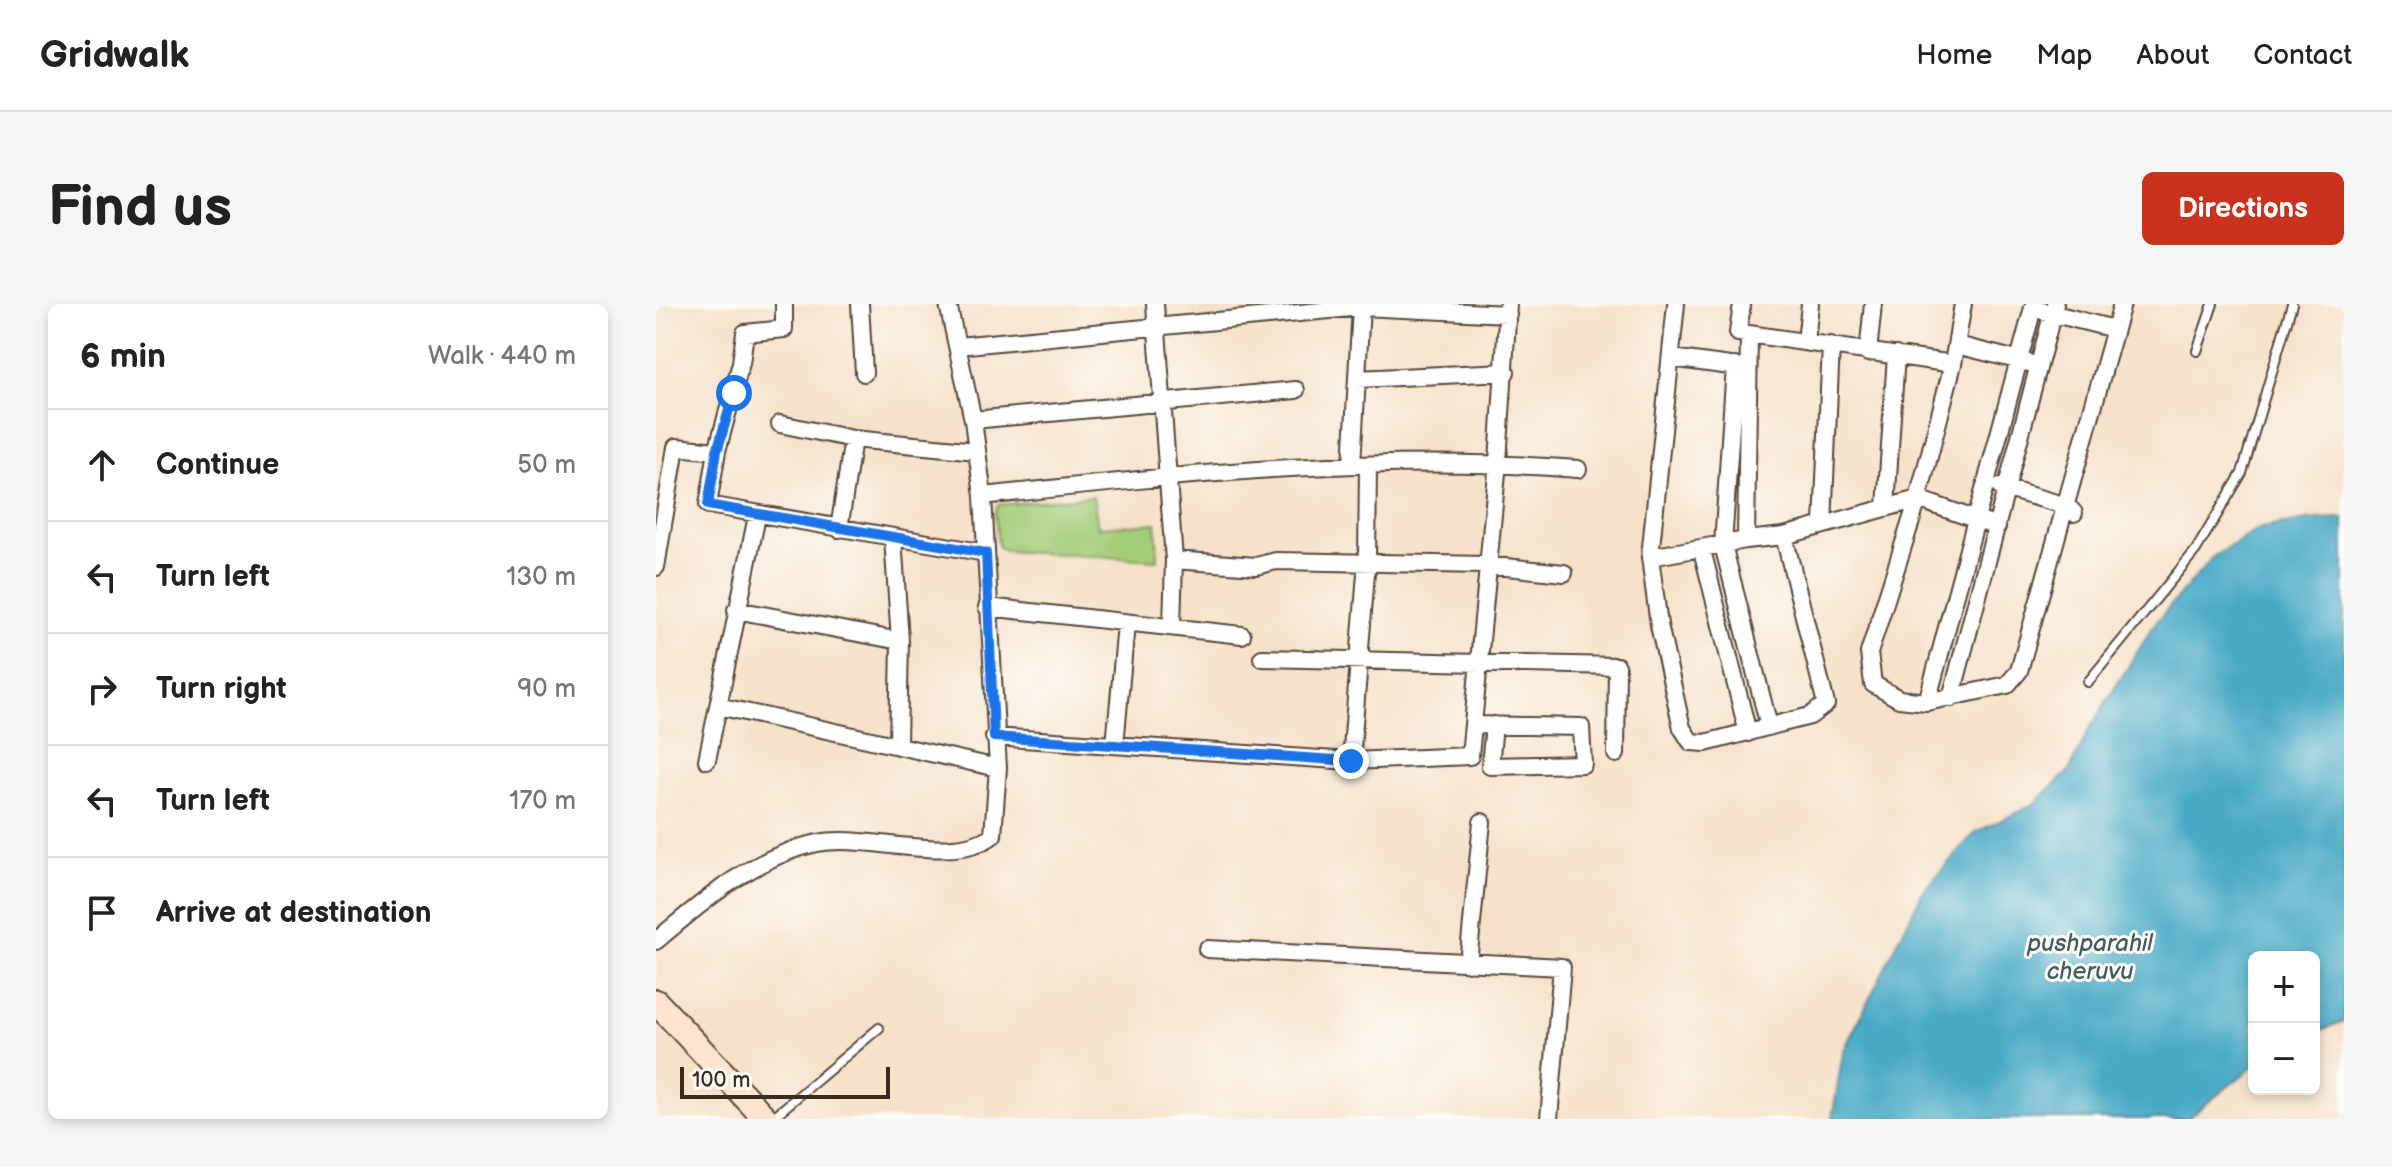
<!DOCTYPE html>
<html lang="en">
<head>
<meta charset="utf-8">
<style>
  body { margin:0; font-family:"Balsamiq Sans",sans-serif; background:#f6f6f6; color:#222 }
  .controls { position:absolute; right:24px; bottom:24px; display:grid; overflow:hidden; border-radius:12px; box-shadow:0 4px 12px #0003 }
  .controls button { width:72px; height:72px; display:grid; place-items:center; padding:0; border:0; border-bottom:2px solid #e0e0e0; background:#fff; color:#222; font:40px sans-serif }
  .scale { position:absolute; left:24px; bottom:20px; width:210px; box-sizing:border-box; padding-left:8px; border:4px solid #3b2a1e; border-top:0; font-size:22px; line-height:28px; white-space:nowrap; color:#3b2a1e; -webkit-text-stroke:6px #fdfcf7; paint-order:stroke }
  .stop { position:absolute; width:24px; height:24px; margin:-18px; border:6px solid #1a73e8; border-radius:50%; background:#fff }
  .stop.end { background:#1a73e8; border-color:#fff; box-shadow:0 2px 8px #0008 }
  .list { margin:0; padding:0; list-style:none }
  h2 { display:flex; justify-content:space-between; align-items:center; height:104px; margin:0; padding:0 32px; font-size:34px }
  h2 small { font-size:26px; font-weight:400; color:#767676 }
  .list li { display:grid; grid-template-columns:52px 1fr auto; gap:24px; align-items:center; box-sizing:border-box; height:112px; padding:0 32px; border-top:2px solid #e0e0e0 }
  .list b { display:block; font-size:30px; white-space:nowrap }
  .list em { font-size:26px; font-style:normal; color:#767676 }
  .icon { flex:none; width:44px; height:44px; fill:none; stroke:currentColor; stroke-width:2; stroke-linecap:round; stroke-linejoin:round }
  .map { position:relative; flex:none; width:1688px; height:815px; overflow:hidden; border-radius:12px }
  header { display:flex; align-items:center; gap:48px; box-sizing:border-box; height:112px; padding:0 40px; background:#fff; border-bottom:2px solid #e0e0e0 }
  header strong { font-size:38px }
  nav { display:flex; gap:44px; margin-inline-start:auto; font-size:28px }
  .intro { display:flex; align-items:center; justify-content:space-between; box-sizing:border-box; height:192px; padding:0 48px }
  h1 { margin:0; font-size:56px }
  .button { padding:20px 36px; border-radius:12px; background:#c8321e; color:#fff; font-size:28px; font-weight:700 }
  main { display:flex; gap:48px; padding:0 48px }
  aside { flex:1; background:#fff; border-radius:12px; box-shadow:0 4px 12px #0003 }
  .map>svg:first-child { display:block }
  .green { fill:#a4cd79; stroke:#707c4c; stroke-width:2 }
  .water { fill:#46a9c6; stroke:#406a72; stroke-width:2 }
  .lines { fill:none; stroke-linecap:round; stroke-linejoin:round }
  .lane-casing { stroke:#574538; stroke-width:12 }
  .street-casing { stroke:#574538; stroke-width:20 }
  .secondary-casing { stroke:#574538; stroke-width:28 }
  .lane { stroke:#fff; stroke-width:8 }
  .street { stroke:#fff; stroke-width:16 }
  .secondary { stroke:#fde4d0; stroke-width:24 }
  .route { stroke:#1a73e8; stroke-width:10 }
  .labels { text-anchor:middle; stroke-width:6; stroke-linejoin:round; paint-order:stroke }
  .water-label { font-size:24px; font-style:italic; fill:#3f5d61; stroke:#fdfcf7 }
</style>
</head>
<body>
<header>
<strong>Gridwalk</strong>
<nav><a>Home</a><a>Map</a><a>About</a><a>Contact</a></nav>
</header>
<div class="intro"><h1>Find us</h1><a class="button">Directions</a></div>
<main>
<aside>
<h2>6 min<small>Walk · 440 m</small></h2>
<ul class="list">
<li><svg class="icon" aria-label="ahead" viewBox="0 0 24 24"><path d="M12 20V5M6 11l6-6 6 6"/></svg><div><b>Continue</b></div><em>50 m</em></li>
<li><svg class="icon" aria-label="left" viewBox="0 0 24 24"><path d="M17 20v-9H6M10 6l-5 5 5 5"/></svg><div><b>Turn left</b></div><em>130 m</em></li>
<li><svg class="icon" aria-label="right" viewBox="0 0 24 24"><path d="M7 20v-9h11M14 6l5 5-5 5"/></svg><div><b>Turn right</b></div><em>90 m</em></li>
<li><svg class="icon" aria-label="left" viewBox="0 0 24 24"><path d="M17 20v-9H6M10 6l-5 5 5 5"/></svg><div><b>Turn left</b></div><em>170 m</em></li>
<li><svg class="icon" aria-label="arrive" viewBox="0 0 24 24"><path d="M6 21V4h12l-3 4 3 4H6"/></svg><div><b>Arrive at destination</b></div></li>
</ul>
</aside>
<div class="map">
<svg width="1688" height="815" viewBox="0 0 1688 815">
  <rect width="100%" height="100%" fill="#fdfcf7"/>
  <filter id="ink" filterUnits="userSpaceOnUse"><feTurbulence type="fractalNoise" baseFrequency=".0125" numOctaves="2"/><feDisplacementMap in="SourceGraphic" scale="16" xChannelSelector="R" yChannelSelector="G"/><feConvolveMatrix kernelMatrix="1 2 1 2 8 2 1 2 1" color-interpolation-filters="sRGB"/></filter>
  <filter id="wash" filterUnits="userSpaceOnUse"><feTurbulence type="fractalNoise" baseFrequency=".006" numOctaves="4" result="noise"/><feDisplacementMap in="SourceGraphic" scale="32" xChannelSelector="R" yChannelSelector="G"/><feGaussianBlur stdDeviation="1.8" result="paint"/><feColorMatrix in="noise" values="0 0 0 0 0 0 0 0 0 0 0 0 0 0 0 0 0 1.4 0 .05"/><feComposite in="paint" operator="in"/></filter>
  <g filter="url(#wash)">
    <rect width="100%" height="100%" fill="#f6e1c9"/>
    <path class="green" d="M437 192 442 223 500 219 502 256 349 247 342 242 339 209 342 201Z"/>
    <path class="water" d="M1688 214V717L1658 729V653H1598V762L1531 815H1176L1187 748 1267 587 1320 528 1377 501 1413 467 1434 424 1500 318 1558 252 1605 224 1657 215Z"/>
  </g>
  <g filter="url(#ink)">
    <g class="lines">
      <g class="lane-casing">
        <path id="lane" d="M1541 47 1557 0
          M1432 378 1540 246 1586 169 1636 0
          M115 815 223 724"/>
      </g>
      <g class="street-casing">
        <path id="street" d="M128 0V25L89 29 85 59 61 147 52 201 330 249
          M204 0 208 69
          M499 0 518 256 516 322
          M1020 0 994 253 1003 321 1026 424 1035 438 1049 439 1154 412 1170 400 1128 232 1262 195 1341 223
          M1086 0 1082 29 1093 30
          M1307 0 1297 60 1262 195 1213 349 1217 380 1243 395 1271 398 1351 381 1363 367 1466 0
          M1387 7 1458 25
          M1150 38 1154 0
          M1301 41 1373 59
          M302 42 705 3
          M1212 49 1217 0
          M1015 54 1089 64
          M1079 62 1067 241 1113 422
          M701 75 850 68
          M317 116 640 86
          M124 120 197 135 321 147
          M696 161 705 3 852 10
          M1344 183 1411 202 1418 209
          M327 192C524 171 724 149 922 165
          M1230 203 1240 51
          M1167 220 1175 41
          M183 225 197 135
          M1128 232 1090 236 1093 30 1297 60
          M237 234 244 337 242 441
          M1046 246 1092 429
          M994 253 1090 236
          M518 256 600 262 620 257 830 261 908 269
          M0 263 20 143 61 147
          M331 303 586 331
          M80 306 244 337
          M606 354 961 362 960 450
          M1295 394 1399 0
          M1271 398 1378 0
          M62 402 342 464
          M817 421 925 423 927 460 834 462 838 421
          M338 433 695 457 814 452 842 158 852 0
          M459 441 470 320
          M51 456 101 212
          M695 457 711 257 712 163
          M0 637C47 597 100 551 162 539 211 529 296 562 337 531L342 464 327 192 317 116 292 0
          M551 645 906 663 893 815
          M812 659 826 518"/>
      </g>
      <g class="secondary-casing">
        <path id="secondary" d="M0 698 110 815"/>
      </g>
      <use href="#lane" class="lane"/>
      <use href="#street" class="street"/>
      <use href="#secondary" class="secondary"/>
    </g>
  </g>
  <g class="lines" filter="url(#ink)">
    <path class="route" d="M78 89 61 147 52 201 330 249 338 433 695 457"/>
  </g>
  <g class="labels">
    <g class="water-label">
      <text x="1434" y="647">pushparahil<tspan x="1434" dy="28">cheruvu</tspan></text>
    </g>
  </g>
</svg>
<div class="controls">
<button>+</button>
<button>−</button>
</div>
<div class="scale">100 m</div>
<div class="stop" style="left:78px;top:89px"></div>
<div class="stop end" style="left:695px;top:457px"></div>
</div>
</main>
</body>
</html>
